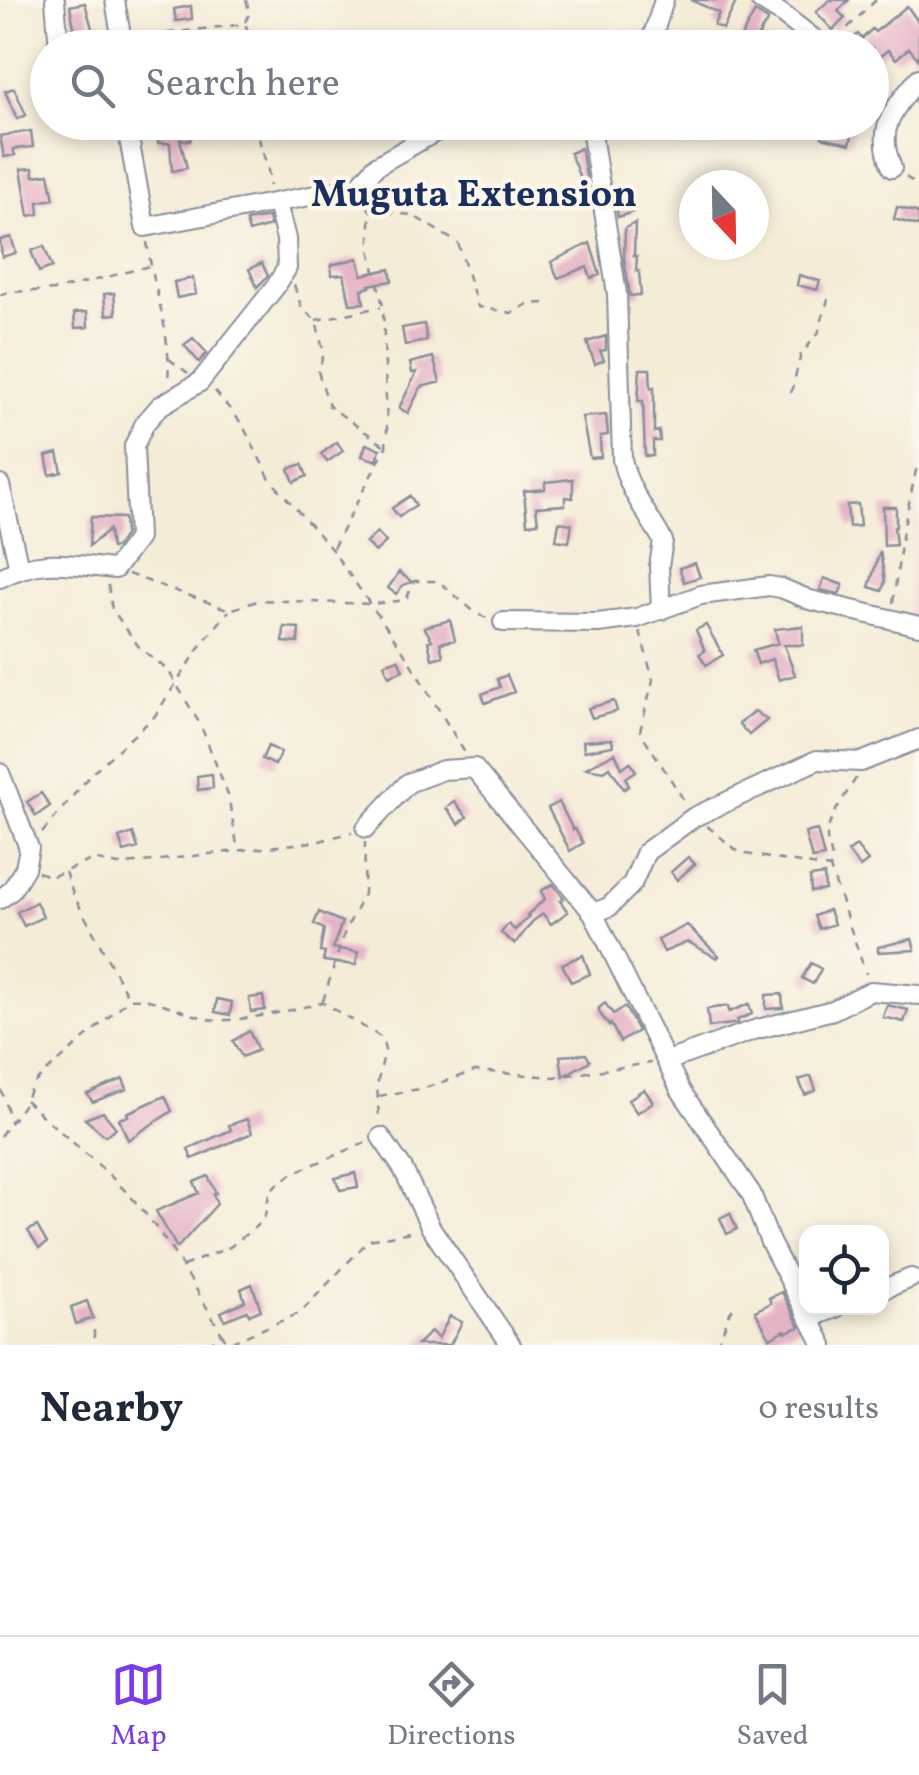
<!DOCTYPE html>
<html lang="en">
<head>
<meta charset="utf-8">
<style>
  body { margin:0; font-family:Vollkorn,serif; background:#f2f2f3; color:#1f2937 }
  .controls { position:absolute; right:30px; bottom:30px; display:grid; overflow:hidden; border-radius:20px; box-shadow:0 5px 15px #0003 }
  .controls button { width:90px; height:90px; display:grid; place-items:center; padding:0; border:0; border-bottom:2px solid #e0e1e3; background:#fff; color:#1f2937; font:50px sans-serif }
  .compass { position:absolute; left:679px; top:170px; width:90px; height:90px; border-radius:50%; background:#fff; box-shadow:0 5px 15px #0003; rotate:158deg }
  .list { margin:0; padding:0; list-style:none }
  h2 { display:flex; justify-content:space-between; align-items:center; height:130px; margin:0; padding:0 40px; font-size:42px }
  h2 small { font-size:32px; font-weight:400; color:#747a83 }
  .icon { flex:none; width:55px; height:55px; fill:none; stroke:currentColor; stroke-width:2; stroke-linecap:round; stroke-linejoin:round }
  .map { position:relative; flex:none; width:919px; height:1345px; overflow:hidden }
  .search { position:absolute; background:#fff; box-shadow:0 5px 15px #0003; left:30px; right:30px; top:30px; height:110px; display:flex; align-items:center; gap:25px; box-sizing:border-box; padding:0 35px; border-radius:55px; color:#747a83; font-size:38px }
  .sheet { height:290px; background:#fff }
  nav { display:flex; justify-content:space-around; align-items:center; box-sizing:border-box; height:140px; border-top:2px solid #e0e1e3; background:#fff; font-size:28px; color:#747a83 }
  nav a { display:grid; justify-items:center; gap:5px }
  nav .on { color:#7c3aed }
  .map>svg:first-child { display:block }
  .built { fill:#f5cfda }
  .building { fill:#e6b3c6 }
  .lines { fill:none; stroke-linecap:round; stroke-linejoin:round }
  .minor-casing { stroke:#888e9a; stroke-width:22 }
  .path { stroke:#888e9a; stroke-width:2.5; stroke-dasharray:8 8; stroke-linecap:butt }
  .minor { stroke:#fff; stroke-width:18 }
  .labels { text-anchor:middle; stroke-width:9; stroke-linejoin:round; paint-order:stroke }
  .neighbourhood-label { font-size:38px; font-weight:bold; fill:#1b2f5e; stroke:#fbf7ec }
</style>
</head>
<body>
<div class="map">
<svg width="919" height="1345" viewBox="0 0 919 1345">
  <rect width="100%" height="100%" fill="#fbf7ec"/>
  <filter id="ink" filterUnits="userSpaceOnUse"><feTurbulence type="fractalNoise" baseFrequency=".01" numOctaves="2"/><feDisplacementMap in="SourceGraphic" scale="20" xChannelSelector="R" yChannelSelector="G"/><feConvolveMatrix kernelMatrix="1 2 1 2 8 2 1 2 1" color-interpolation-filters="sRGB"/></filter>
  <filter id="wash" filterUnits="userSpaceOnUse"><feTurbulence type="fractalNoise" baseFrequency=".0048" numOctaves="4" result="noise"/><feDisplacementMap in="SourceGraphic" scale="40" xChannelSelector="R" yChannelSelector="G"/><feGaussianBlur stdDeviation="2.25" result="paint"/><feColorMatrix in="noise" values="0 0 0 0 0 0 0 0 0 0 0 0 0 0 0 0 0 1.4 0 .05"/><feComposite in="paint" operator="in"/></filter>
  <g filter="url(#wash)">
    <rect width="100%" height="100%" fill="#f5ecd7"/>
    <path class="built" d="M919 482V616L909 615 912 566 917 549Z"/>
    <g id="blocks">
      <path class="building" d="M691 0H737L723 29 714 25 719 13Z
        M830 0H849L838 11 845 18 833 30 816 12Z
        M85 3 93 32 86 34 89 48H78L70 6Z
        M191 6 192 19 176 21 174 9Z
        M907 6 919 23V60L909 48 896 59 888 50 872 62V48H841L858 34 862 39 872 29 875 32Z
        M755 12 768 20 758 36 764 39 760 48 740 39Z
        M14 88 26 115 17 119 5 91Z
        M159 122H195L190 141 180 139 187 168 172 171 170 143H158Z
        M825 122 854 127 850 144 822 137Z
        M31 131 33 147 13 149 15 155 4 157 0 136Z
        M581 148 587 182 582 183 570 153Z
        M33 168 34 176 49 174 54 199 38 202 39 214 29 216 21 169Z
        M631 197 633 212 618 217 615 199Z
        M897 207 919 213V226L894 219Z
        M268 217 270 226 249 232 246 221Z
        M635 223 634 256H637L636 271H639L641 295 630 296 624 258 625 228Z
        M11 237 16 253 2 257 0 240Z
        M590 243 600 275 591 278 587 267 558 278 551 262Z
        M44 246 52 267 39 272 31 251Z
        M358 258 362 275 390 269 392 281 369 285 370 287 362 289 364 303 350 304 344 274 332 275 331 265Z
        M262 263 268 276 257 287 249 269Z
        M799 275 820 281 817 290 797 285Z
        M193 278 196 294 177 298 174 282Z
        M114 293 116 314 106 315 104 294Z
        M87 312 88 327 75 328 74 313Z
        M424 324 427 341 405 345 402 328Z
        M606 336V350L600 351 604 360 595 364 587 342Z
        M193 338 207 353 199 362 184 345Z
        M433 357 440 382 421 387 408 413 399 408 417 372 412 373 410 363Z
        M640 369H650L651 388 654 387V432L659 431 660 441H653V456H645L643 401H638Z
        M606 415 608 435 600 436 601 457 590 458 582 417Z
        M337 442 343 451 327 462 321 454Z
        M366 444 380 449 377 461 362 456Z
        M58 453 62 472 50 475 46 456Z
        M302 464 307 476 294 482 289 469Z
        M573 479V498L565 497V505L536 507 538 523 527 524 524 491 545 489V482Z
        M410 496 416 505 399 517 392 508Z
        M858 504 860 526 849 527 847 505Z
        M883 507H896V527H894L896 545 884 546Z
        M91 517 124 518 125 534 116 547 111 548 109 530 89 546Z
        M559 522 572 524 569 542 556 540Z
        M377 532 386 542 375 552 366 543Z
        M880 551 885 581 882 591 869 587Z
        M695 563 700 577 684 582 679 568Z
        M399 572 412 582 403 585 396 594 388 588Z
        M824 578 843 585 839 594 820 590Z
        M450 620 455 640 440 643 443 656 432 659 428 641 432 640 424 627Z
        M706 625 723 655 706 665 699 654 705 651 696 630Z
        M803 626V645H784L795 675 779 680 772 659 758 664 753 650 778 643 775 629Z
        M284 627 299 628 298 643 283 642Z
        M398 659 403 670 389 676 384 664Z
        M507 675 514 692 485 703 482 694 500 687 497 679Z
        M614 701 617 711 592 718 588 708Z
        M755 711 767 720 749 735 739 724Z
        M612 739 613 746 584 751 583 741Z
        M268 746 281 752 275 765 262 759Z
        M615 753 622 768 630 762 636 771 626 778 629 786 624 789 610 767 604 771 586 768Z
        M212 774 213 788 198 790 197 776Z
        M41 793 50 806 36 816 27 802Z
        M454 801 467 817 459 824 446 808Z
        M559 802 573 830 575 829 583 843 570 851 548 808Z
        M817 830 824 857 812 859 805 833Z
        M133 833 138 848 124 852 119 838Z
        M856 846 868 861 860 867 848 852Z
        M688 857 695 864 677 880 671 872Z
        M824 875 825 890 811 892 810 877Z
        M553 884 564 898 560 901 568 912 551 924 543 914 533 921 515 944 501 933 508 924 515 930 529 917 527 915 545 899 541 891Z
        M36 902 43 917 24 926 17 912Z
        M829 910 834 924 819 929 814 916Z
        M319 912 342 922 333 948 358 952 356 965 323 961 325 953 320 952 324 929 314 924Z
        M687 925 719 956 717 958 688 942 664 952 658 940Z
        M912 939 915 950 878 952V947Z
        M583 955 590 974 571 982 562 964Z
        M811 963 821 969 813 984 802 978Z
        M782 994 783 1008 766 1009V995Z
        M263 996 265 1010 251 1012 249 998Z
        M217 999 232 1002 230 1015 215 1012Z
        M605 1003 613 1014 625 1007 638 1031 620 1042 611 1024 609 1026 599 1012V1008Z
        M749 1004 752 1014 737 1020 738 1023 732 1024 709 1027 707 1009 728 1006 729 1012Z
        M887 1005 908 1010 904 1022 883 1017Z
        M249 1031 258 1050 242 1057 233 1041Z
        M586 1054 590 1061 563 1076 560 1056Z
        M811 1076 816 1090 805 1095 799 1080Z
        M123 1079 127 1089 93 1102 87 1094Z
        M644 1089 653 1102 637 1113 628 1100Z
        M165 1096 172 1111 128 1140 119 1119 128 1116 127 1113Z
        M103 1112 116 1128 105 1136 85 1119Z
        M247 1119 252 1133 192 1159 188 1149 231 1130 229 1125Z
        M355 1173 358 1187 340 1190 335 1178Z
        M208 1176 216 1193 213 1194 217 1204 177 1248 156 1211 199 1193 194 1182Z
        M730 1213 737 1229 727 1234 720 1218Z
        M37 1226 47 1243 39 1248 28 1231Z
        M252 1284 261 1310 249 1315 247 1311 225 1320 221 1312 245 1301 241 1289Z
        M782 1292 800 1327 786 1332 785 1330 770 1338 755 1311 771 1303 769 1298Z
        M87 1301 93 1318 76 1324 71 1307Z
        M450 1316 462 1322 450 1345H417L431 1331 438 1339Z"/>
    </g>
  </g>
  <g filter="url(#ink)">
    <use href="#blocks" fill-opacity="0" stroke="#888e9a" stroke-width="2.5"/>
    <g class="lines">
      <g class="minor-casing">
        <path id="minor" d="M55 0 59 48
          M115 0 123 48
          M760 0 782 14 826 48
          M643 48 653 35 664 0
          M126 122 145 227 358 187 376 166 453 122
          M590 122 617 294 622 459C628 491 648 513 663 541L659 566 661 610
          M892 168C875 127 894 109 919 78
          M0 485 19 568
          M0 578C42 556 70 565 115 569L138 538 134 446 145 423 160 406 200 382 276 286 287 268 286 239 277 203
          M503 622 598 623 637 618 701 595 769 586 781 588 810 600 919 626
          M0 773 29 848 25 868 11 891 0 899
          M366 828 408 783 443 770 474 768 593 913 681 1091 751 1193 770 1242 823 1345
          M593 913 609 907 632 884 646 852 694 817 817 760 861 762 919 739
          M667 1061 754 1030 833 1010 871 991 919 995
          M381 1137 403 1169 431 1228 511 1345
          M882 1290 911 1278
          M809 1318 836 1308"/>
      </g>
      <path class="path" d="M245 22 250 13 246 0
        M135 37 245 24 249 33 248 48
        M836 39 876 0
        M254 122 268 170 270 186
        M906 177 913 182 919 183
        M370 211 412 215 458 243 478 307 512 313 528 304 546 303
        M147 242C153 288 172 334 168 381
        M294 285 302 309 316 320 324 354 318 371 329 406 385 446
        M0 295 8 292 57 290 150 266
        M316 320 381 307
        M169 359 188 373
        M215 391 242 424 270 479 332 550 402 649 465 753
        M791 393 801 354 818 334 828 299
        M333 548 386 447 387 430 383 306 370 249V211L366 202
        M128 574 230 610 260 600 371 604 406 600 414 581H438L477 614 487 618
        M108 585 112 609 139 647 168 670 201 726 228 795 238 850
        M893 603 903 530 917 466H919
        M640 631 653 680 640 731 685 802
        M856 778C848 792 826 821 827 837 827 851 835 852 830 868L866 974
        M707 826 740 853 830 868
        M42 833 93 772 154 717 204 641 229 611
        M38 872 51 877 94 859 118 865 320 841 352 832
        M65 872 74 896 128 997
        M323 1001 345 931 364 894 365 842
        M0 1089 5 1100 10 1121
        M379 1096 425 1088 475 1071 554 1077 651 1063
        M25 1100C61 1134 100 1163 133 1199 169 1240 195 1287 222 1334
        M0 1136 22 1107 33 1084 129 999C155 996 186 1015 213 1020 233 1023 301 1009 322 1002L382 1038 385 1050 377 1085 379 1121
        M183 1266 230 1247 264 1220 270 1190 293 1173 365 1143
        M94 1330V1345
        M208 1345 222 1334 228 1343 232 1342 300 1313 369 1240 415 1231
        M717 1345 730 1313 737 1302"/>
      <use href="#minor" class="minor"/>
    </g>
  </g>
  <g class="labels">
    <g class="neighbourhood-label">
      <text x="474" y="206">Muguta Extension</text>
    </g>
  </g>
</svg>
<div class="controls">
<button><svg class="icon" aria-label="locate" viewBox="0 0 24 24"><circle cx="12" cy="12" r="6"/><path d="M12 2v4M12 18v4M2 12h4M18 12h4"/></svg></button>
</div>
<svg class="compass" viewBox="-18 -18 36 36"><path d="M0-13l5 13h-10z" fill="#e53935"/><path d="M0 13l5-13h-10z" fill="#747a83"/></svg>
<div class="search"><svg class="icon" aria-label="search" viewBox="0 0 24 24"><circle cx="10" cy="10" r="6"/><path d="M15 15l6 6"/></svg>Search here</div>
</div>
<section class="sheet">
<h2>Nearby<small>0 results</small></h2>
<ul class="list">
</ul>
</section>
<nav>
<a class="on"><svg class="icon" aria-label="map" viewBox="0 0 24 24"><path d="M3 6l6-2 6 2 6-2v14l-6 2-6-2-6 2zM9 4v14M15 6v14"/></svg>Map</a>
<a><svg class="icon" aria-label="directions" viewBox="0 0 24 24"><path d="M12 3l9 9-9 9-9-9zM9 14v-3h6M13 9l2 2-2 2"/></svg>Directions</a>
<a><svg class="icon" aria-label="saved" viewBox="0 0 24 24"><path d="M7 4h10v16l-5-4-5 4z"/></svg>Saved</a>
</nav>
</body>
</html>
